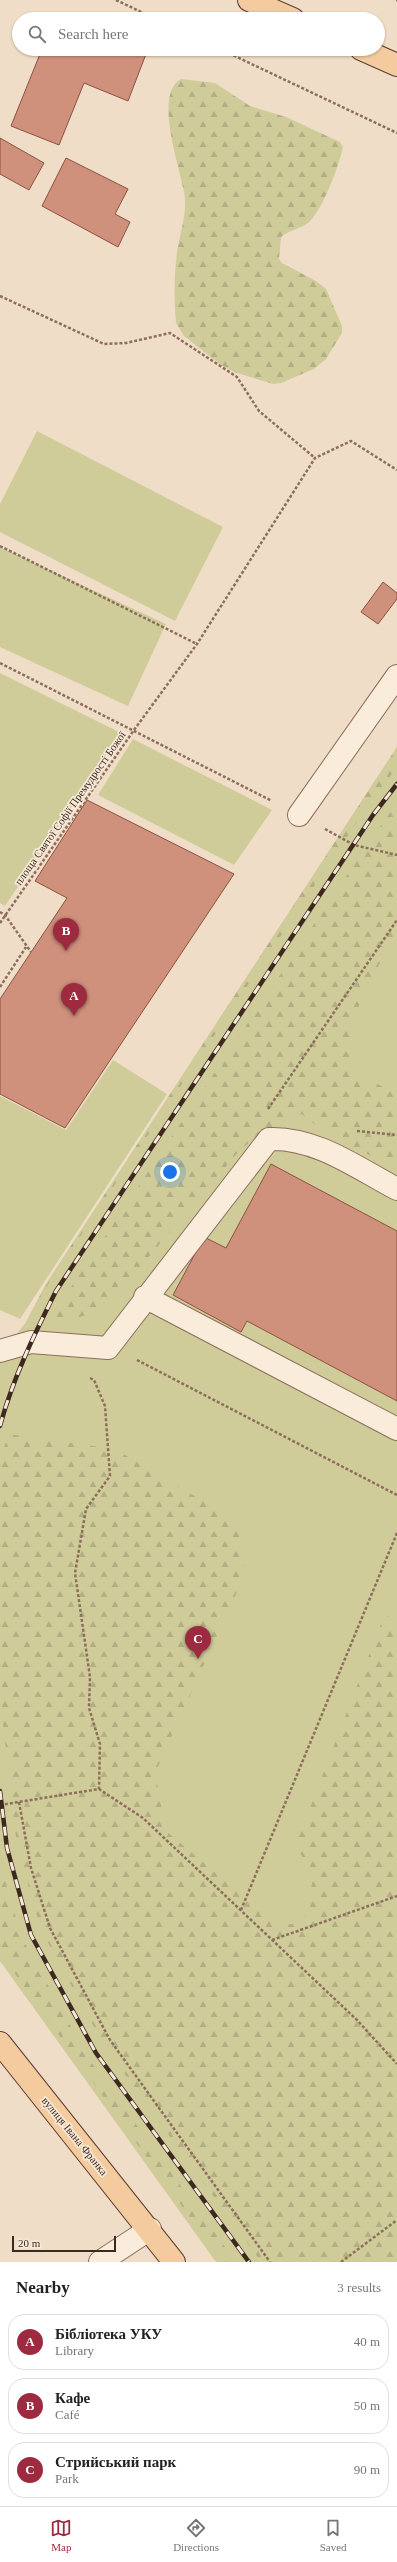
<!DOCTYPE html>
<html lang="en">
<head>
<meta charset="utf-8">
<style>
  body { margin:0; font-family:"Times New Roman",serif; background:#f6f6f6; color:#222 }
  .scale { position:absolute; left:12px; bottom:10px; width:104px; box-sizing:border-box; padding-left:4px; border:2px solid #3d2920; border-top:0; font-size:11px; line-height:14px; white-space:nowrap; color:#3d2920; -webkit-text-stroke:3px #f7e9d7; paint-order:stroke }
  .you { position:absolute; left:170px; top:1172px; width:14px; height:14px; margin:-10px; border:3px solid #fff; border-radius:50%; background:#1a73e8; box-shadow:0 0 0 6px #1a73e833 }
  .badge { display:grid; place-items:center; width:26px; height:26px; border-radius:50%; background:#9d2a3e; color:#fff; font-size:13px; font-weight:700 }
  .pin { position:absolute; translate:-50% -33px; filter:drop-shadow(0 1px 2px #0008) }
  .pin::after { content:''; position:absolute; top:21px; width:14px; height:12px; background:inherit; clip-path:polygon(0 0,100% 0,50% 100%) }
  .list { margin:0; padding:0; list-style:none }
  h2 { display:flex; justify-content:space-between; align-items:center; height:52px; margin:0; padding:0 16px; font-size:17px }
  h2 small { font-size:13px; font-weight:400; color:#767676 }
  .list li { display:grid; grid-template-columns:26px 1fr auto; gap:12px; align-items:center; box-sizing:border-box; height:56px; margin:0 8px 8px; padding:0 8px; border:1px solid #e0e0e0; border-radius:16px }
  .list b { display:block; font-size:15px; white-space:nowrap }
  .list p { margin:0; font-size:13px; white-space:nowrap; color:#767676 }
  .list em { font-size:13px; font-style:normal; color:#767676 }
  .icon { flex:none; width:22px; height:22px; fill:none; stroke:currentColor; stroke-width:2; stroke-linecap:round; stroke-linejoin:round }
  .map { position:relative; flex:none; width:397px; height:2262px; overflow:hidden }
  .search { position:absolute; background:#fff; box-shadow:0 1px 3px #0004; left:12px; right:12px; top:12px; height:44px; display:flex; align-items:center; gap:10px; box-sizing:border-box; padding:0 14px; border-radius:22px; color:#767676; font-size:15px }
  .sheet { height:244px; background:#fff }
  nav { display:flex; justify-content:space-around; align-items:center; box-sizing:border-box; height:56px; border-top:1px solid #e0e0e0; background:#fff; font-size:11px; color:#767676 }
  nav a { display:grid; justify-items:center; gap:2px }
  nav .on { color:#9d2a3e }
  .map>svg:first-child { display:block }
  .green { fill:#cfcc9a }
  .forest { fill:url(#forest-firs) }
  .building { fill:#cf917c; stroke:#8d5241 }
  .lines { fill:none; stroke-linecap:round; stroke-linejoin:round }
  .minor-casing { stroke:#8d6e5c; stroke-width:24 }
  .major-casing { stroke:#5b3d30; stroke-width:24 }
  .path { stroke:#8d6e5c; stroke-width:2.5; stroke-dasharray:3 2; stroke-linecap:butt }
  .minor { stroke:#faecdb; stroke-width:22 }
  .major { stroke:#f3cb9f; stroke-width:22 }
  .rail-casing { stroke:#3d2920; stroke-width:4.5 }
  .rail { stroke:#f7e9d7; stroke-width:3; stroke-dasharray:9; stroke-linecap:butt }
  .labels { text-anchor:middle; stroke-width:3.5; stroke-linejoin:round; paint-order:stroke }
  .street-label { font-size:11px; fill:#3d2920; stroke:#f7e9d7 }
</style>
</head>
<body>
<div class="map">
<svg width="397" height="2262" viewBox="0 0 397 2262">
  <defs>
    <pattern id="forest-firs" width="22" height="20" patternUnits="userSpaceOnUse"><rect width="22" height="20" fill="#cfcc9a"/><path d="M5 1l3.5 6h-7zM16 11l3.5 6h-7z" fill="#b3af84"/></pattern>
  </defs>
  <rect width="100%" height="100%" fill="#f0ddc7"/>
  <path class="green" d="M37 431 223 527 175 621 0 532V504Z
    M0 547 166 624 128 706 0 647Z
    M0 673 121 733 5 906 0 903Z
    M133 739 272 810 234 865 98 795Z
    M397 747V2262H216L0 1961V1356L26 1322 46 1284Z
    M113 1060 167 1094 20 1319 0 1310V1096L66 1130Z"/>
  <path class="forest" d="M181 79 215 83 250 106 286 117 340 142 343 147C339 166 322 211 308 223 300 229 289 230 281 237L279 259 282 263 316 281 326 289 342 326V333L326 359 314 369 281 383 273 384 234 372 221 365 184 336 176 323C174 300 174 275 177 252 180 233 188 211 184 192 180 167 153 94 181 79Z
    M397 747V767L365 810 47 1286 29 1322H26L46 1284Z
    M397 803V928L350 1024V1070L397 1094V1170L319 1128 302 1114 265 1130 240 1150 105 1308 80 1317 53 1320 65 1296 363 851Z
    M8 1434 115 1449 242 1524 245 1574 155 1773 166 1831 277 1924H303L313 1879 296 1844 384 1616 397 1618V2262H261L105 2047 41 1930 17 1846 3 1724 0 1670V1462Z
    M0 1863 22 1938 88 2058 236 2262H222L0 1953Z"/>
  <path class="building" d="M42 49H134L146 54 128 101 84 83 59 145 11 126Z
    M0 138 44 163 29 190 0 174Z
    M66 158 128 189 115 214 130 222 118 247 42 206Z
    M383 582 397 593V599L378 624 361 612Z
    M87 800 234 874 65 1128 0 1094V999L67 898 35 881Z
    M271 1164 397 1231V1401L247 1321 241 1332 173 1295 204 1237 226 1248Z"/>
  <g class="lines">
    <g class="minor-casing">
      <path id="minor" d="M299 815 397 676
        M145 1297 397 1429
        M0 1351 31 1342 108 1348 269 1139C316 1137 357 1168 397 1189
        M100 2262 150 2229"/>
    </g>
    <g class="major-casing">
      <path id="major" d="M249 0 293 19
        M361 49 397 65
        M0 2043 174 2262"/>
    </g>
    <path class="path" d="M116 0 156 19
      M396 0H397
      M220 49 397 133
      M0 296 104 344 126 343 170 333 237 377 259 411 315 458
      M0 546 197 644
      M0 663 272 801
      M325 829 354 845 397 855
      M0 912 5 915 31 952
      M0 923 134 730 197 644 315 458 351 441 397 470
      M0 987 26 947
      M268 1109 397 920
      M357 1131 397 1135
      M137 1360 397 1495
      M90 1378 94 1380 105 1406 110 1476 86 1509 75 1573 90 1677 89 1708 100 1744 99 1789
      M19 1802 31 1868 50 1928 110 2040 270 2262
      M0 1805 99 1789 143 1818 357 2020 397 2064
      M241 1910 397 1533
      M272 1940 397 1896
      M341 2262 397 2220"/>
    <use href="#minor" class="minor"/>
    <use href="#major" class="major"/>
    <g class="rail-casing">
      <path id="rail" d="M0 1426C13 1378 34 1335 56 1291L373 815 397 784
        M0 1791 7 1848 31 1935 96 2053 249 2262"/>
    </g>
    <use href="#rail" class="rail"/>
  </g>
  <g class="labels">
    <g class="street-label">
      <text transform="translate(70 808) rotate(-55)" y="4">площа Святої Софії Премудрості Божої</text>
      <text transform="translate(75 2136) rotate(51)" y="4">вулиця Івана Франка</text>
    </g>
  </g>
</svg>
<div class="scale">20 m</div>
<div class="you"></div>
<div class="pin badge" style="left:74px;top:1016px">A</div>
<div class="pin badge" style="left:66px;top:951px">B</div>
<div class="pin badge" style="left:198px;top:1659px">C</div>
<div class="search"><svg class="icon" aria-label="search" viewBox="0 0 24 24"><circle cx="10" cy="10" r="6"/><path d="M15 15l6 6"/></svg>Search here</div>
</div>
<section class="sheet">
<h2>Nearby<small>3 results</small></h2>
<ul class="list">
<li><span class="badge">A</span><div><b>Бібліотека УКУ</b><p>Library</p></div><em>40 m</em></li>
<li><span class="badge">B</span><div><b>Кафе</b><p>Café</p></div><em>50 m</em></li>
<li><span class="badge">C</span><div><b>Стрийський парк</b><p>Park</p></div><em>90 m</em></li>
</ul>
</section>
<nav>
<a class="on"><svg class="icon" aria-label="map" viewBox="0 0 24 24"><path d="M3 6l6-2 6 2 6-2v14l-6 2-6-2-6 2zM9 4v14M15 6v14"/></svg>Map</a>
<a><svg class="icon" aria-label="directions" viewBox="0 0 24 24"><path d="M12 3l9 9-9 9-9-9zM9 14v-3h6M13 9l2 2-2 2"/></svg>Directions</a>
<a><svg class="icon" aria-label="saved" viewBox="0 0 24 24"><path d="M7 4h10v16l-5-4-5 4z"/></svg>Saved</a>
</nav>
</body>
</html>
